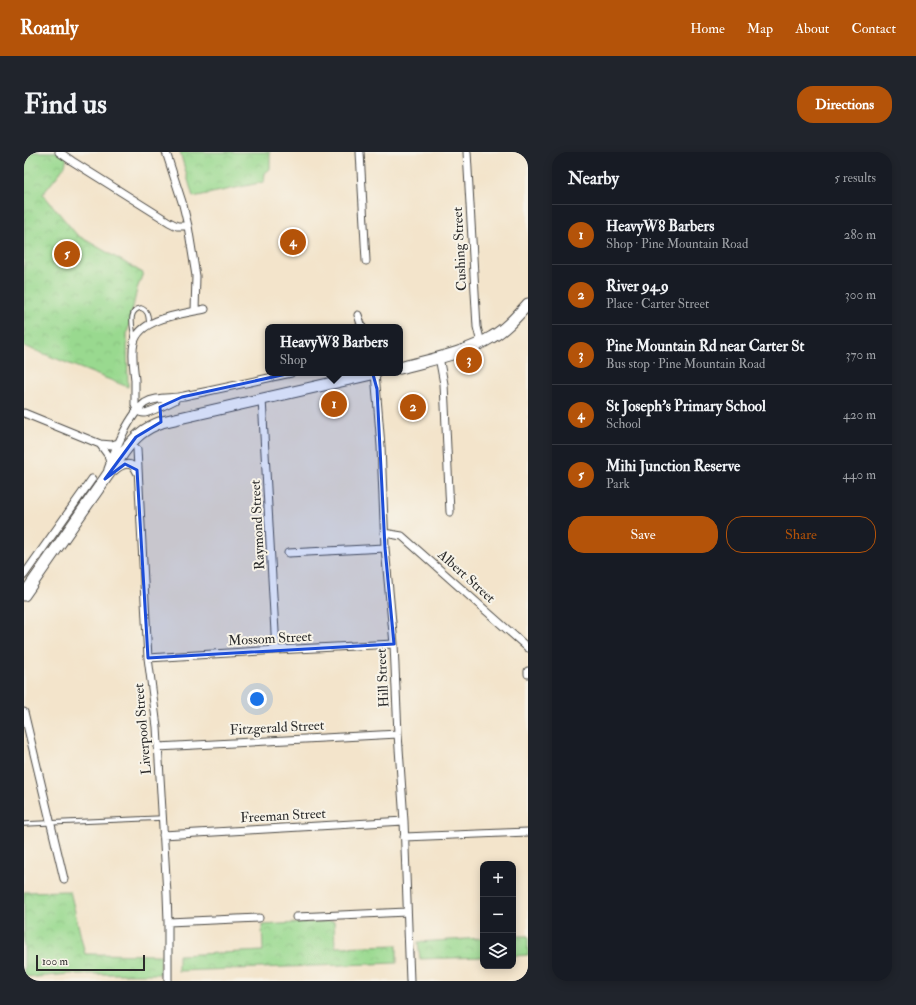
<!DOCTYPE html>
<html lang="en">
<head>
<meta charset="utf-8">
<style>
  body { margin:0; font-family:"IM FELL Double Pica",serif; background:#20242c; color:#f1f3f6 }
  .controls { position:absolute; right:12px; bottom:12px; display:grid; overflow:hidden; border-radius:8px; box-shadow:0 2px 10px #0003 }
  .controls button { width:36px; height:36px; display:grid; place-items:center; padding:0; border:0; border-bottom:1px solid #363941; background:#171b24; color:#f1f3f6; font:20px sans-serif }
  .scale { position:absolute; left:12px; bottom:10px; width:109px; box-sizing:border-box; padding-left:4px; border:2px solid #2b2b2b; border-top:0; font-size:11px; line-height:14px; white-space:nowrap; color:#2b2b2b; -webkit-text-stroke:3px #f7f3e8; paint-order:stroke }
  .you { position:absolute; left:233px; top:547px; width:14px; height:14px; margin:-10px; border:3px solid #fff; border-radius:50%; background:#1a73e8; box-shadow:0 0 0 6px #1a73e833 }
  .badge { display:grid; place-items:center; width:26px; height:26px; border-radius:50%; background:#b45309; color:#fff; font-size:13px; font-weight:700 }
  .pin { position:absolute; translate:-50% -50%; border:2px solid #fff; box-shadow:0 1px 4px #0006 }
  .popup { position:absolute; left:241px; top:172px; width:138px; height:52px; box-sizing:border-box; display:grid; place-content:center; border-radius:8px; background:#171b24; filter:drop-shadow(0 1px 3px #0005); font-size:13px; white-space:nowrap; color:#9ea1a6 }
  .popup b { font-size:15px; color:#f1f3f6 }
  .popup::after { content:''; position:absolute; left:50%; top:100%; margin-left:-8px; border:8px solid transparent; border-top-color:#171b24 }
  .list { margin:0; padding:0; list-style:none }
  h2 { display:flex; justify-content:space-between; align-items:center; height:52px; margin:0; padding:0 16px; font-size:17px }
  h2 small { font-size:13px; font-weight:400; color:#9ea1a6 }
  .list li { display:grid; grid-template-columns:26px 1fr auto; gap:12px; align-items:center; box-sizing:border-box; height:60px; padding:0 16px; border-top:1px solid #363941 }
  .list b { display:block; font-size:15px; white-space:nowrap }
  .list p { margin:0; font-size:13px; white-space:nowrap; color:#9ea1a6 }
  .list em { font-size:13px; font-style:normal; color:#9ea1a6 }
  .actions { display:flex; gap:8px; padding:12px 16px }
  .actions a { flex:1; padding:9px 0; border:1px solid #b45309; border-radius:16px; text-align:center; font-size:14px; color:#b45309 }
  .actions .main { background:#b45309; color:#fff }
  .icon { flex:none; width:22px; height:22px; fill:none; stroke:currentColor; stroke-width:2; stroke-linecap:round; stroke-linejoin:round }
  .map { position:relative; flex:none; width:504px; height:829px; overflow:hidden; border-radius:16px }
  header { display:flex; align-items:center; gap:24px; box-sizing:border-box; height:56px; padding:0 20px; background:#b45309; color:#fff }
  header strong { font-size:19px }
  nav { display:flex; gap:22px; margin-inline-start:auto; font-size:14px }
  .intro { display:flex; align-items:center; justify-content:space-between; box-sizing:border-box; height:96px; padding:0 24px }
  h1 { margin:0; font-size:28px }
  .button { padding:10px 18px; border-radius:16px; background:#b45309; color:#fff; font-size:14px; font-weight:700 }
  main { display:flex; gap:24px; padding:0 24px }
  aside { flex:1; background:#171b24; border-radius:16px; box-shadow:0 2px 10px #0003 }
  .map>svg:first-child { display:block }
  .park { fill:url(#park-crowns); stroke:#62825d }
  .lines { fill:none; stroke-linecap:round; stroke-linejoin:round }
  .service-casing { stroke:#494743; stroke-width:5.5 }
  .minor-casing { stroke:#494743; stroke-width:9 }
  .primary-casing { stroke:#494743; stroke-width:13 }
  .service { stroke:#fff; stroke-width:3.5 }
  .minor { stroke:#fff; stroke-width:7 }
  .primary { stroke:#fff; stroke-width:11 }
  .marked { fill:#1d4ed8; fill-opacity:0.2; stroke:#1d4ed8; stroke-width:3; stroke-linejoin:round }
  .labels { text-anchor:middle; stroke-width:4; stroke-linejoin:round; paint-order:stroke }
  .street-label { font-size:14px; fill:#2b2b2b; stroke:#f7f3e8 }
</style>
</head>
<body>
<header>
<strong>Roamly</strong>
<nav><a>Home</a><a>Map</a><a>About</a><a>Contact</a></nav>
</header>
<div class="intro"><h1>Find us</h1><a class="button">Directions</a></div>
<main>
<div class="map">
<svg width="504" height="829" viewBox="0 0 504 829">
  <defs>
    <pattern id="park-crowns" width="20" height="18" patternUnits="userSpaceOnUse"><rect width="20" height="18" fill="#99d98f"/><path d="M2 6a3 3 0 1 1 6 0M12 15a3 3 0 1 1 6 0" fill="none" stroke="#84ba7c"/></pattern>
  </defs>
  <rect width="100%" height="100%" fill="#f7f3e8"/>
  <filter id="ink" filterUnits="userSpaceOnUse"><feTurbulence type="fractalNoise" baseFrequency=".025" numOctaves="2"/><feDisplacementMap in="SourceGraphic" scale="8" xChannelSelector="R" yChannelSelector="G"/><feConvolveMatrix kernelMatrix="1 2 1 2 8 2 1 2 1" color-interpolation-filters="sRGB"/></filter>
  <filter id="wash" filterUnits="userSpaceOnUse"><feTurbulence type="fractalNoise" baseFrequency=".012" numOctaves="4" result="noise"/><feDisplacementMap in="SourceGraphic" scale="16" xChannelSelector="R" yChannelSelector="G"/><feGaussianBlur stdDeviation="0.9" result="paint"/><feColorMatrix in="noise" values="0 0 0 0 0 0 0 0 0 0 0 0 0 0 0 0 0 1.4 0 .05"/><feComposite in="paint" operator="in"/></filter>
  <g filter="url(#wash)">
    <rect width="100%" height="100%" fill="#f3e4cb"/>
    <path class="park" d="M0 0H44L41 14 19 42 53 83 119 121 113 137 103 182 104 235 0 194Z
      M156 0H246V17L241 21 240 30 169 45Z
      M46 739 61 802 137 803 136 822H45L11 825 0 824V740Z
      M310 769 311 795 373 793V811L154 819V803L239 799 238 773Z
      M489 784H504V803L489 804Z
      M459 786V805L396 807 394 790Z"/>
  </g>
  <g filter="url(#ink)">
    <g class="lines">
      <g class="service-casing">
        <path id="service" d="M110 188C110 178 102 158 117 156 125 159 124 165 125 172
          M0 672 138 666"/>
      </g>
      <g class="minor-casing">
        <path id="minor" d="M35 0 48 9 145 70 153 74H164
          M142 0 159 53 164 74 172 124 171 159
          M336 0 342 109
          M443 0 453 175 457 191
          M334 163 338 175
          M415 205 420 232 426 360
          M351 221 357 294 361 396 370 492 374 582 380 669 386 829
          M238 247 252 498
          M151 248C145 251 125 261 120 261 115 261 112 257 111 253 111 244 111 236 111 228 110 216 107 203 110 191 115 166 159 162 181 157
          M0 261 76 292 88 293 94 291
          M76 292 84 303 86 311
          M113 297 124 506 133 575 143 742 144 770V829
          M84 317C90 299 106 262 121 251 132 244 148 247 160 244 196 237 231 229 267 221
          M90 319C98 312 108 308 113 320
          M360 381 378 384 504 496
          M264 401 361 396
          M0 423 68 327
          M124 506 252 498 370 492
          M504 519V522
          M0 560 40 727
          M134 595 374 582
          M139 683 380 669
          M380 685 504 680
          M272 765 383 760
          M144 770 235 766"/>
      </g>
      <g class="primary-casing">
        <path id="primary" d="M376 216C405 208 442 201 468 185 482 177 493 164 504 152
          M0 443 99 301C110 286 120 276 138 270L352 221"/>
      </g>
      <use href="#service" class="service"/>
      <use href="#minor" class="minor"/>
      <use href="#primary" class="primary"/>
    </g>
  </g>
  <path class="marked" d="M344 204 353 237 361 396 370 492 124 506 113 318 101 312 81 327 112 285 137 270 136 255 158 245Z"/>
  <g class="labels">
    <g class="street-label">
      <text transform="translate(435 97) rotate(-93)" y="5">Cushing Street</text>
      <text transform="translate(233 373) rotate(-93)" y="5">Raymond Street</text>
      <text transform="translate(443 424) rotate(42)" y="5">Albert Street</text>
      <text transform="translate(246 486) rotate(-3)" y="5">Mossom Street</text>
      <text transform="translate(358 526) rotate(-93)" y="5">Hill Street</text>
      <text transform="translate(253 575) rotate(-3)" y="5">Fitzgerald Street</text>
      <text transform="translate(118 577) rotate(-95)" y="5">Liverpool Street</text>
      <text transform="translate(259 663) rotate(-3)" y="5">Freeman Street</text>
    </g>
  </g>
</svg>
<div class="controls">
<button>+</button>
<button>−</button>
<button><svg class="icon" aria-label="layers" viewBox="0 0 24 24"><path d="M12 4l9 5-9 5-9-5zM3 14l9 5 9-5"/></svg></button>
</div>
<div class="scale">100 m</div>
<div class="you"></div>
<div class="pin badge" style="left:310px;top:252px">1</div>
<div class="popup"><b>HeavyW8 Barbers</b>Shop</div>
<div class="pin badge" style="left:389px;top:255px">2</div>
<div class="pin badge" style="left:445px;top:208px">3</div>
<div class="pin badge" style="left:269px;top:90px">4</div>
<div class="pin badge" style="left:43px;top:102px">5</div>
</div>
<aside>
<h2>Nearby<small>5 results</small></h2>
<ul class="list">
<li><span class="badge">1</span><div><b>HeavyW8 Barbers</b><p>Shop · Pine Mountain Road</p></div><em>280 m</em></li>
<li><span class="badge">2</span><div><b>River 94.9</b><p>Place · Carter Street</p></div><em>300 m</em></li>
<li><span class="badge">3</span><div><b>Pine Mountain Rd near Carter St</b><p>Bus stop · Pine Mountain Road</p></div><em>370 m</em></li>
<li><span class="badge">4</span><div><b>St Joseph's Primary School</b><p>School</p></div><em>420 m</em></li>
<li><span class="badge">5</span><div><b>Mihi Junction Reserve</b><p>Park</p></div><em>440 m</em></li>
</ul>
<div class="actions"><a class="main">Save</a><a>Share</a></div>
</aside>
</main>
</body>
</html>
